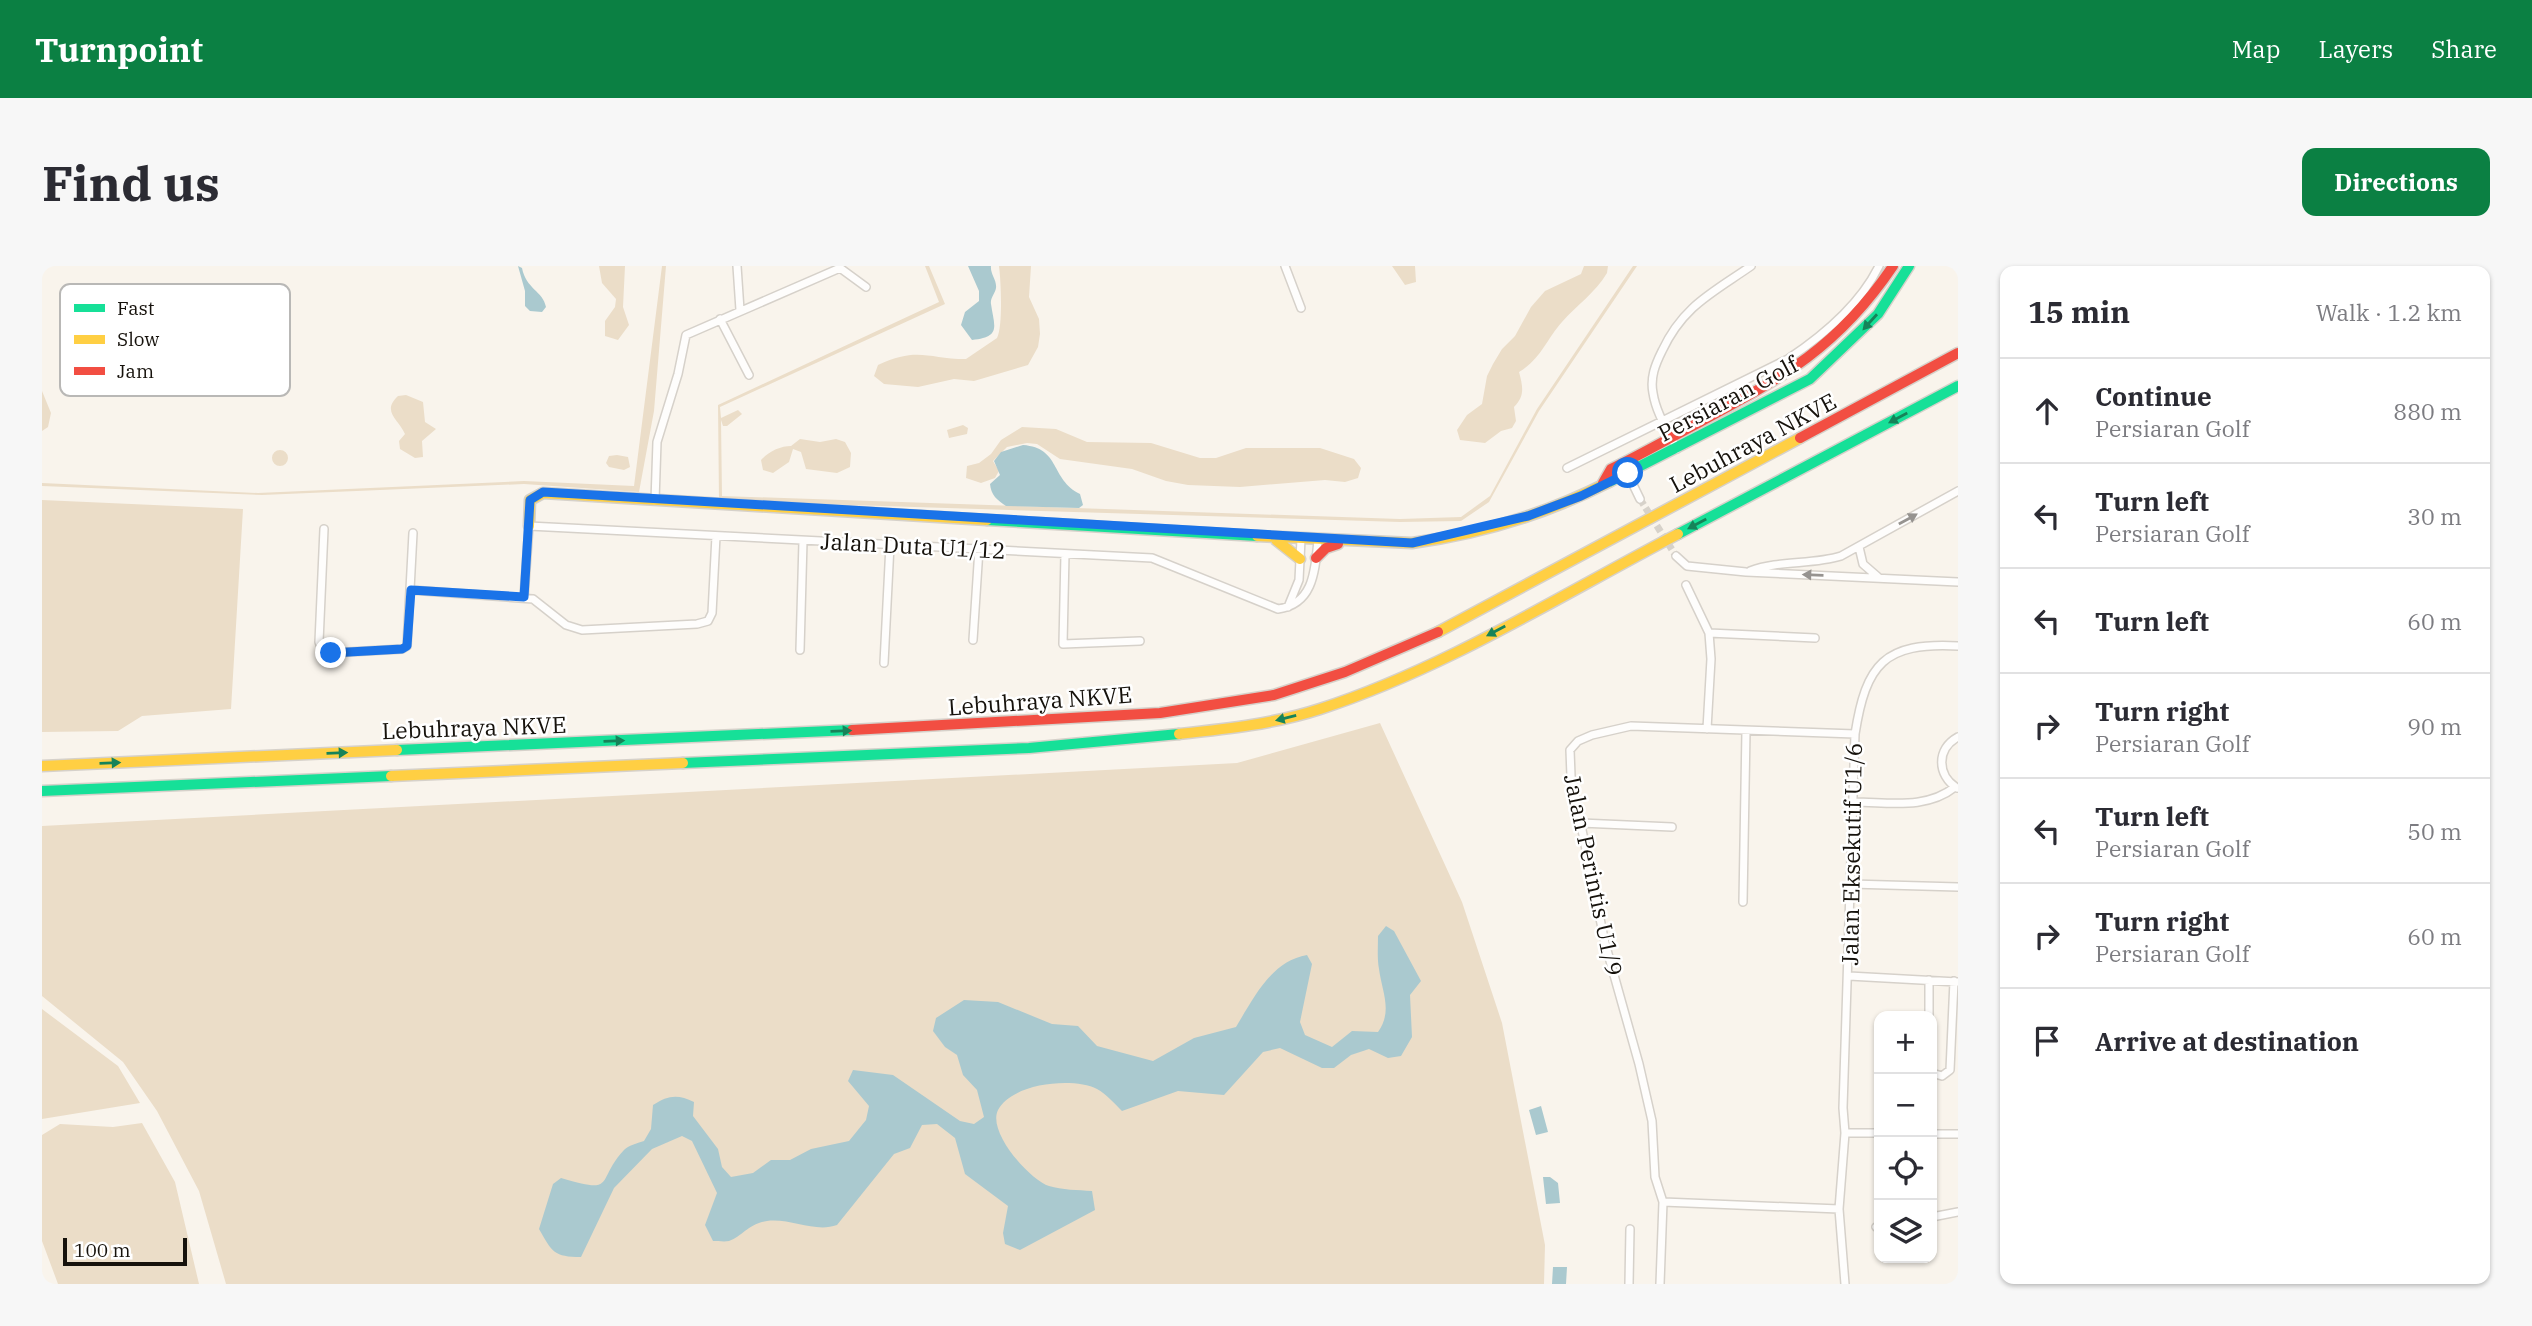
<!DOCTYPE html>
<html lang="en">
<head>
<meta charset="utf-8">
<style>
  body { margin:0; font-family:"IBM Plex Serif",serif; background:#f7f7f7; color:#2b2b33 }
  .controls { position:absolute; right:21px; bottom:21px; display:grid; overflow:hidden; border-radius:14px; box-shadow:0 2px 5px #0004 }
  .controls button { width:63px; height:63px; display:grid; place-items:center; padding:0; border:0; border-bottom:2px solid #e1e1e2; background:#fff; color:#2b2b33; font:35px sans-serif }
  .scale { position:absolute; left:21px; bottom:18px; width:124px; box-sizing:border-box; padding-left:7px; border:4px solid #16120c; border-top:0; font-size:19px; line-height:24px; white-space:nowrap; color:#16120c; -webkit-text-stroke:5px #fff; paint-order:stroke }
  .stop { position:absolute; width:21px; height:21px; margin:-16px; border:5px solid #1a73e8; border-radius:50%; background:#fff }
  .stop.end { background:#1a73e8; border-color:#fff; box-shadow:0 2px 7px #0008 }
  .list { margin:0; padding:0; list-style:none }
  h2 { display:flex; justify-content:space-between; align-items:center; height:91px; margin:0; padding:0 28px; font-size:30px }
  h2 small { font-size:23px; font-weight:400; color:#7c7c81 }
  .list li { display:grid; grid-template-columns:46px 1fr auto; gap:21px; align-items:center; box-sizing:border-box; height:105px; padding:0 28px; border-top:2px solid #e1e1e2 }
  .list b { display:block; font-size:26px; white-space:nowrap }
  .list p { margin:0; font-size:23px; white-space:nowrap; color:#7c7c81 }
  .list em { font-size:23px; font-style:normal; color:#7c7c81 }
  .icon { flex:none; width:38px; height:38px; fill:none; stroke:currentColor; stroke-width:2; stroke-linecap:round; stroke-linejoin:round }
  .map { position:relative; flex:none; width:1916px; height:1018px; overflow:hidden; border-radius:14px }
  header { display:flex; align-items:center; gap:42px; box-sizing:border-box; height:98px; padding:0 35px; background:#0b8043; color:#fff }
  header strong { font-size:33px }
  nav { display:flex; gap:38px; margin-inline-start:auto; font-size:24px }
  .intro { display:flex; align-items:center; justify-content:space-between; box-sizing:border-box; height:168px; padding:0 42px }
  h1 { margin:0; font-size:49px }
  .button { padding:18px 32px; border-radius:14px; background:#0b8043; color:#fff; font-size:24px; font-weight:700 }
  main { display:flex; gap:42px; padding:0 42px }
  aside { flex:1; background:#fff; border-radius:14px; box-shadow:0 2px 5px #0004 }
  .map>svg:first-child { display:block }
  .green { fill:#ebddc8 }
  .water { fill:#aac9cf }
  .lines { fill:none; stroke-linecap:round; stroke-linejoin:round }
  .street-tunnel { stroke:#d7d2ca; stroke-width:7; stroke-dasharray:7 3.5; stroke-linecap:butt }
  .street-casing { stroke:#d6d1ca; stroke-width:10 }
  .fast-casing { stroke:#d6d1ca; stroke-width:13 }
  .slow-casing { stroke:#d6d1ca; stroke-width:13 }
  .jam-casing { stroke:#d6d1ca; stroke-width:13 }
  .street { stroke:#fefdfc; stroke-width:7 }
  .fast { stroke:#16e098; stroke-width:10 }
  .slow { stroke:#ffcf43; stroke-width:10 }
  .jam { stroke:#f24e42; stroke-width:10 }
  .oneway { fill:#168359 }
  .oneway2 { fill:#969390 }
  .route { stroke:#1a73e8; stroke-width:9 }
  .labels { text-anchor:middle; stroke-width:5; stroke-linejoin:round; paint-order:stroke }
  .street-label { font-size:23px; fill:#16120c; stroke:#fff }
  .key { fill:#fff; stroke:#b9b8b6; stroke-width:2 }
  .key-label { font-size:19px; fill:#16120c }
</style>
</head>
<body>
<header>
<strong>Turnpoint</strong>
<nav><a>Map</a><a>Layers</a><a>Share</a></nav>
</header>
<div class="intro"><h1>Find us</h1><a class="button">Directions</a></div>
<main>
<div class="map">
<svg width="1916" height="1018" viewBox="0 0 1916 1018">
  <rect width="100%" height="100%" fill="#f9f4ec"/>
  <path class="green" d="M557 0H583L581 41 587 59 576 74 563 70V55L573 41 574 33 560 17Z
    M620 0H624L612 145 597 226 482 218 220 229 0 220V217L216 227 482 215 592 220Z
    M883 0H887L903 38 678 141 679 152 696 144 700 148 685 160H681L679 154 680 230 1358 253 1419 251 1448 230 1495 143 1591 0H1595L1497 145 1447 236 1419 255 1358 256 677 235 676 139 897 36Z
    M957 0H989L987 31 997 53 998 68 996 81 986 99 932 115 912 113 876 121 842 118 832 110 836 99C876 80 886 93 924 93L955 72C961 61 959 15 957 0Z
    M1350 0H1373L1374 16 1363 19Z
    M1542 0H1566L1565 7C1553 27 1535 39 1520 56 1504 74 1499 93 1477 106 1481 121 1483 130 1472 141L1474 155 1470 162 1459 165 1443 177 1418 174 1415 164 1425 149 1440 138 1445 110 1451 98 1460 83 1473 70 1489 41 1503 25 1539 8Z
    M0 125 9 147 6 161 0 165Z
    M364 129 381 136 383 156 394 163 380 175 381 191 373 192 358 183 357 175 363 168C357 153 339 146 356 130Z
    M921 159 926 162 925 168 907 172 905 164Z
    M980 161 1014 163 1045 176 1109 177 1158 192H1174L1204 182H1278L1312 193 1319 202 1316 212 1303 216 1283 214 1198 221 1146 219 1124 215 1090 203 1018 193 995 178 985 177 965 181 951 195 957 205 953 212 939 217 924 212 925 200 937 197 949 188 959 174Z
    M758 173 778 176 794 173 803 176 809 187 808 201 795 207 764 203 759 186 751 183 747 196 731 207 721 204 719 194C727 185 739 180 749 180Z
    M230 192a8 8 0 1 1 16 0a8 8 0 1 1-16 0Z
    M575 189 586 191 588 201 582 204 567 201 564 197 567 190Z
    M0 234 201 243 189 443 100 450 76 465 0 466Z
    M1338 457 1420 636 1460 757 1503 979 1502 1018H184L157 925 115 845 81 796 0 730V560L1195 497Z
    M0 743 76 800 98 837 0 853Z
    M100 857 133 916 157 1018H16L0 975V869L18 858 71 861Z"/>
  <path class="water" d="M476 0 480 2C484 23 501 25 504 41L500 46 488 45 483 40V25Z
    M926 0H949C948 8 955 14 954 22 953 28 948 32 949 38 952 60 960 71 930 74L919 59 923 46 937 35V25Z
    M981 179C1019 182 1008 213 1038 228L1041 239 1037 242 964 240C955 234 949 229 948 218L958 209 952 195 959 186Z
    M1344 660 1352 665 1379 715 1368 729 1370 771 1359 790 1346 792 1327 783 1309 789 1292 802H1280L1238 782 1221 786 1182 829 1136 825 1080 845C1073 838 1064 828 1055 823 1031 811 970 817 956 844 945 866 988 914 1007 920 1020 924 1036 924 1050 925L1053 944 978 984 963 978 961 967 966 940 923 908 913 872 895 858 880 859 868 882 852 888 795 959C773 967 749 952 725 955 706 958 701 970 687 975 683 976 675 975 671 975L663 959 675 927 650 875 640 870 610 883 572 922 539 991C512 991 510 986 497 963L511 918 519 912C576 929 553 915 582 884 587 879 596 877 602 875L609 863 611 839C626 829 636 828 652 836L651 850 676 883 680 901 689 911 711 907 729 894H748L769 883 807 875 824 854 827 840 806 815 811 804 851 809 918 855 932 858 942 851 935 824 921 809 915 789 903 781 891 765 894 752 922 734 956 736 1010 758 1036 760 1055 780 1111 795 1152 772 1194 761C1211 733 1229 695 1265 689L1270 698 1258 756 1263 769 1290 781 1310 765 1336 766C1351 745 1340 726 1337 703 1335 692 1336 680 1336 670Z
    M1499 840 1506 866 1494 869 1487 844Z
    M1501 911H1508L1516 917 1518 937 1504 938Z
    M1511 1001H1525L1524 1018H1510Z"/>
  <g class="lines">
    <path class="street-tunnel" d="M1598 233 1634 290"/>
    <g class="street-casing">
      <path id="street" d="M695 0 698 44
        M1243 0 1259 42
        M678 53 707 109
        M1635 183C1626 165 1614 147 1611 127 1608 112 1613 99 1620 85 1641 40 1670 27 1709 0
        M1525 202 1746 93C1782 69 1818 39 1837 0
        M1583 202 1598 233
        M613 235 615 176 636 108 644 69 798 2 824 21
        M282 263 277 376 280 383 289 387 360 383 365 380 371 267
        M1817 281 1821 298 1836 311
        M1023 288 1021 378 1098 375
        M1634 290 1645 300 1704 306 1916 316
        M1708 305C1738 294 1770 299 1799 290L1916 225
        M1644 319 1667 367 1669 393 1665 463
        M369 324 491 333 524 359 540 364 655 358 666 355 670 347 674 270
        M482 331 487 260 1110 292 1236 343C1272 338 1273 304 1276 274
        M1246 341 1257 314 1259 273
        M1667 367 1773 372
        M931 374 937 283
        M758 384 761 275
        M842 397 848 279
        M1915 522C1895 509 1894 483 1916 471
        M1812 536C1847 536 1884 544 1913 521
        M1539 557 1630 561
        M1809 618 1916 621
        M1701 636 1704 465
        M1807 710 1915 716
        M1887 750V714
        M1890 807 1900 810 1908 804 1912 715
        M1803 867 1797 943 1803 1018
        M1837 867H1803L1801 842 1813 468C1824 398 1842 376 1916 380
        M1890 868H1916
        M1621 936 1797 943
        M1890 951 1916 946
        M1834 961 1837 960
        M1587 1018 1588 963
        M1618 1018 1621 936 1613 911 1610 855 1597 798 1563 677 1529 510 1528 484 1536 475 1550 469 1589 460 1813 468"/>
    </g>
    <g class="fast-casing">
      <path id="fast" d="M1567 216 1768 113 1836 48 1867 0
        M945 254 1215 270
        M1636 268 1916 120
        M355 484 810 464
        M641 497 987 482 1137 468
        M0 525 349 510"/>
    </g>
    <g class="slow-casing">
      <path id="slow" d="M487 260 488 234 501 227 945 254
        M1215 270 1370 277C1438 268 1506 247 1567 216
        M1234 274 1258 293
        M1396 366 1758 172
        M1137 468C1184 463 1232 458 1278 443 1404 402 1519 329 1636 268
        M0 500 355 484
        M349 510 641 497"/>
    </g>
    <g class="jam-casing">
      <path id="jam" d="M1758 172 1916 87
        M1561 217 1569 203C1598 189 1626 173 1654 158 1739 112 1795 83 1851 0
        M1274 292 1284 282 1296 278
        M810 464 1118 447 1232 429 1303 406 1396 366"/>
    </g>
    <use href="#street" class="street"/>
    <use href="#fast" class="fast"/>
    <use href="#slow" class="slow"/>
    <use href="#jam" class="jam"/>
  </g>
  <defs><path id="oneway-solid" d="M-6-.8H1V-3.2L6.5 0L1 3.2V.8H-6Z" transform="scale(1.75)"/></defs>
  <g class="oneway">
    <use href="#oneway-solid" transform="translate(1828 56) rotate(132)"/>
    <use href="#oneway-solid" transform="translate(1856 152) rotate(152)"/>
    <use href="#oneway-solid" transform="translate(1655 258) rotate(152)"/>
    <use href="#oneway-solid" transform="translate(1454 365) rotate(152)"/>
    <use href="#oneway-solid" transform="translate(1244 452) rotate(166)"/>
    <use href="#oneway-solid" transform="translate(799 465) rotate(-2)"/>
    <use href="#oneway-solid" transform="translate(572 475) rotate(-2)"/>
    <use href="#oneway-solid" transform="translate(295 487) rotate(-2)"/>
    <use href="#oneway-solid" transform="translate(68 497) rotate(-2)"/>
  </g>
  <g class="oneway2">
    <use href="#oneway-solid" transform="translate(1866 253) rotate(-29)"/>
    <use href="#oneway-solid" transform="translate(1771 309) rotate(-178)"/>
  </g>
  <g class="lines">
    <path class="route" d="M289 387 360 383 365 380 369 324 482 331 488 234 501 226 1370 277 1486 250 1539 230 1586 207"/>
  </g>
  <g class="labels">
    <g class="street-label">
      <text transform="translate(1686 133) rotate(-28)" y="8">Persiaran Golf</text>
      <text transform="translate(1711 177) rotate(-28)" y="8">Lebuhraya NKVE</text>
      <text transform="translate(871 280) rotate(3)" y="8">Jalan Duta U1/12</text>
      <text transform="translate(998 435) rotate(-4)" y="8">Lebuhraya NKVE</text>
      <text transform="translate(432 462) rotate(-2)" y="8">Lebuhraya NKVE</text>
      <text transform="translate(1810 588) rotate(-89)" y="8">Jalan Eksekutif U1/6</text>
      <text transform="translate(1551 609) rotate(78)" y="8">Jalan Perintis U1/9</text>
    </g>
  </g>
  <rect x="18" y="18" width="230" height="112" rx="10" class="key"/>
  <rect x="32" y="38" width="31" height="8" fill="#16e098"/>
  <rect x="32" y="69" width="31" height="9" fill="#ffcf43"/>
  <rect x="32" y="101" width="31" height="8" fill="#f24e42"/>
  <g class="key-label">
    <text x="75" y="49">Fast</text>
    <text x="75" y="80">Slow</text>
    <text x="75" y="112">Jam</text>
  </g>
</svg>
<div class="controls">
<button>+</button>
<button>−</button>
<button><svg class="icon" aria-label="locate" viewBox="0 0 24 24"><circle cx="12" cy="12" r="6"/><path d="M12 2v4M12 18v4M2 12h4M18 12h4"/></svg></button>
<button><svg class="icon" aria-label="layers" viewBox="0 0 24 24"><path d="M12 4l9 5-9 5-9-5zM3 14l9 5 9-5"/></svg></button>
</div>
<div class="scale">100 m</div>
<div class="stop" style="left:1586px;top:207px"></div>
<div class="stop end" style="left:289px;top:387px"></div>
</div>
<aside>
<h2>15 min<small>Walk · 1.2 km</small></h2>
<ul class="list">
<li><svg class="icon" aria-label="ahead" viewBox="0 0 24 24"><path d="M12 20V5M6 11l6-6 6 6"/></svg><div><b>Continue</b><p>Persiaran Golf</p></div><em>880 m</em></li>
<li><svg class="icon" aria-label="left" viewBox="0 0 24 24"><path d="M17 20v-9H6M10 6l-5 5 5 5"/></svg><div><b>Turn left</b><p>Persiaran Golf</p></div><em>30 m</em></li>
<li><svg class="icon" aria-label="left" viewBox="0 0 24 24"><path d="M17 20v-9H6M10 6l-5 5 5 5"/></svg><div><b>Turn left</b></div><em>60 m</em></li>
<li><svg class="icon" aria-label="right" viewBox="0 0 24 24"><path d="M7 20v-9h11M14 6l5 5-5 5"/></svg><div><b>Turn right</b><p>Persiaran Golf</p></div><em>90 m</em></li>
<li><svg class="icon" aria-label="left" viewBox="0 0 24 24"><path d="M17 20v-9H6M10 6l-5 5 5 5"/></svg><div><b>Turn left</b><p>Persiaran Golf</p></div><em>50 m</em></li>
<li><svg class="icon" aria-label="right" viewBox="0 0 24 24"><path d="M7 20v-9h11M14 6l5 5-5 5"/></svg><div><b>Turn right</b><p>Persiaran Golf</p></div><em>60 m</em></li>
<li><svg class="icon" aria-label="arrive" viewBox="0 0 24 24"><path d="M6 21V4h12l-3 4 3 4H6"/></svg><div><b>Arrive at destination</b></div></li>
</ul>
</aside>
</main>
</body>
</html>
